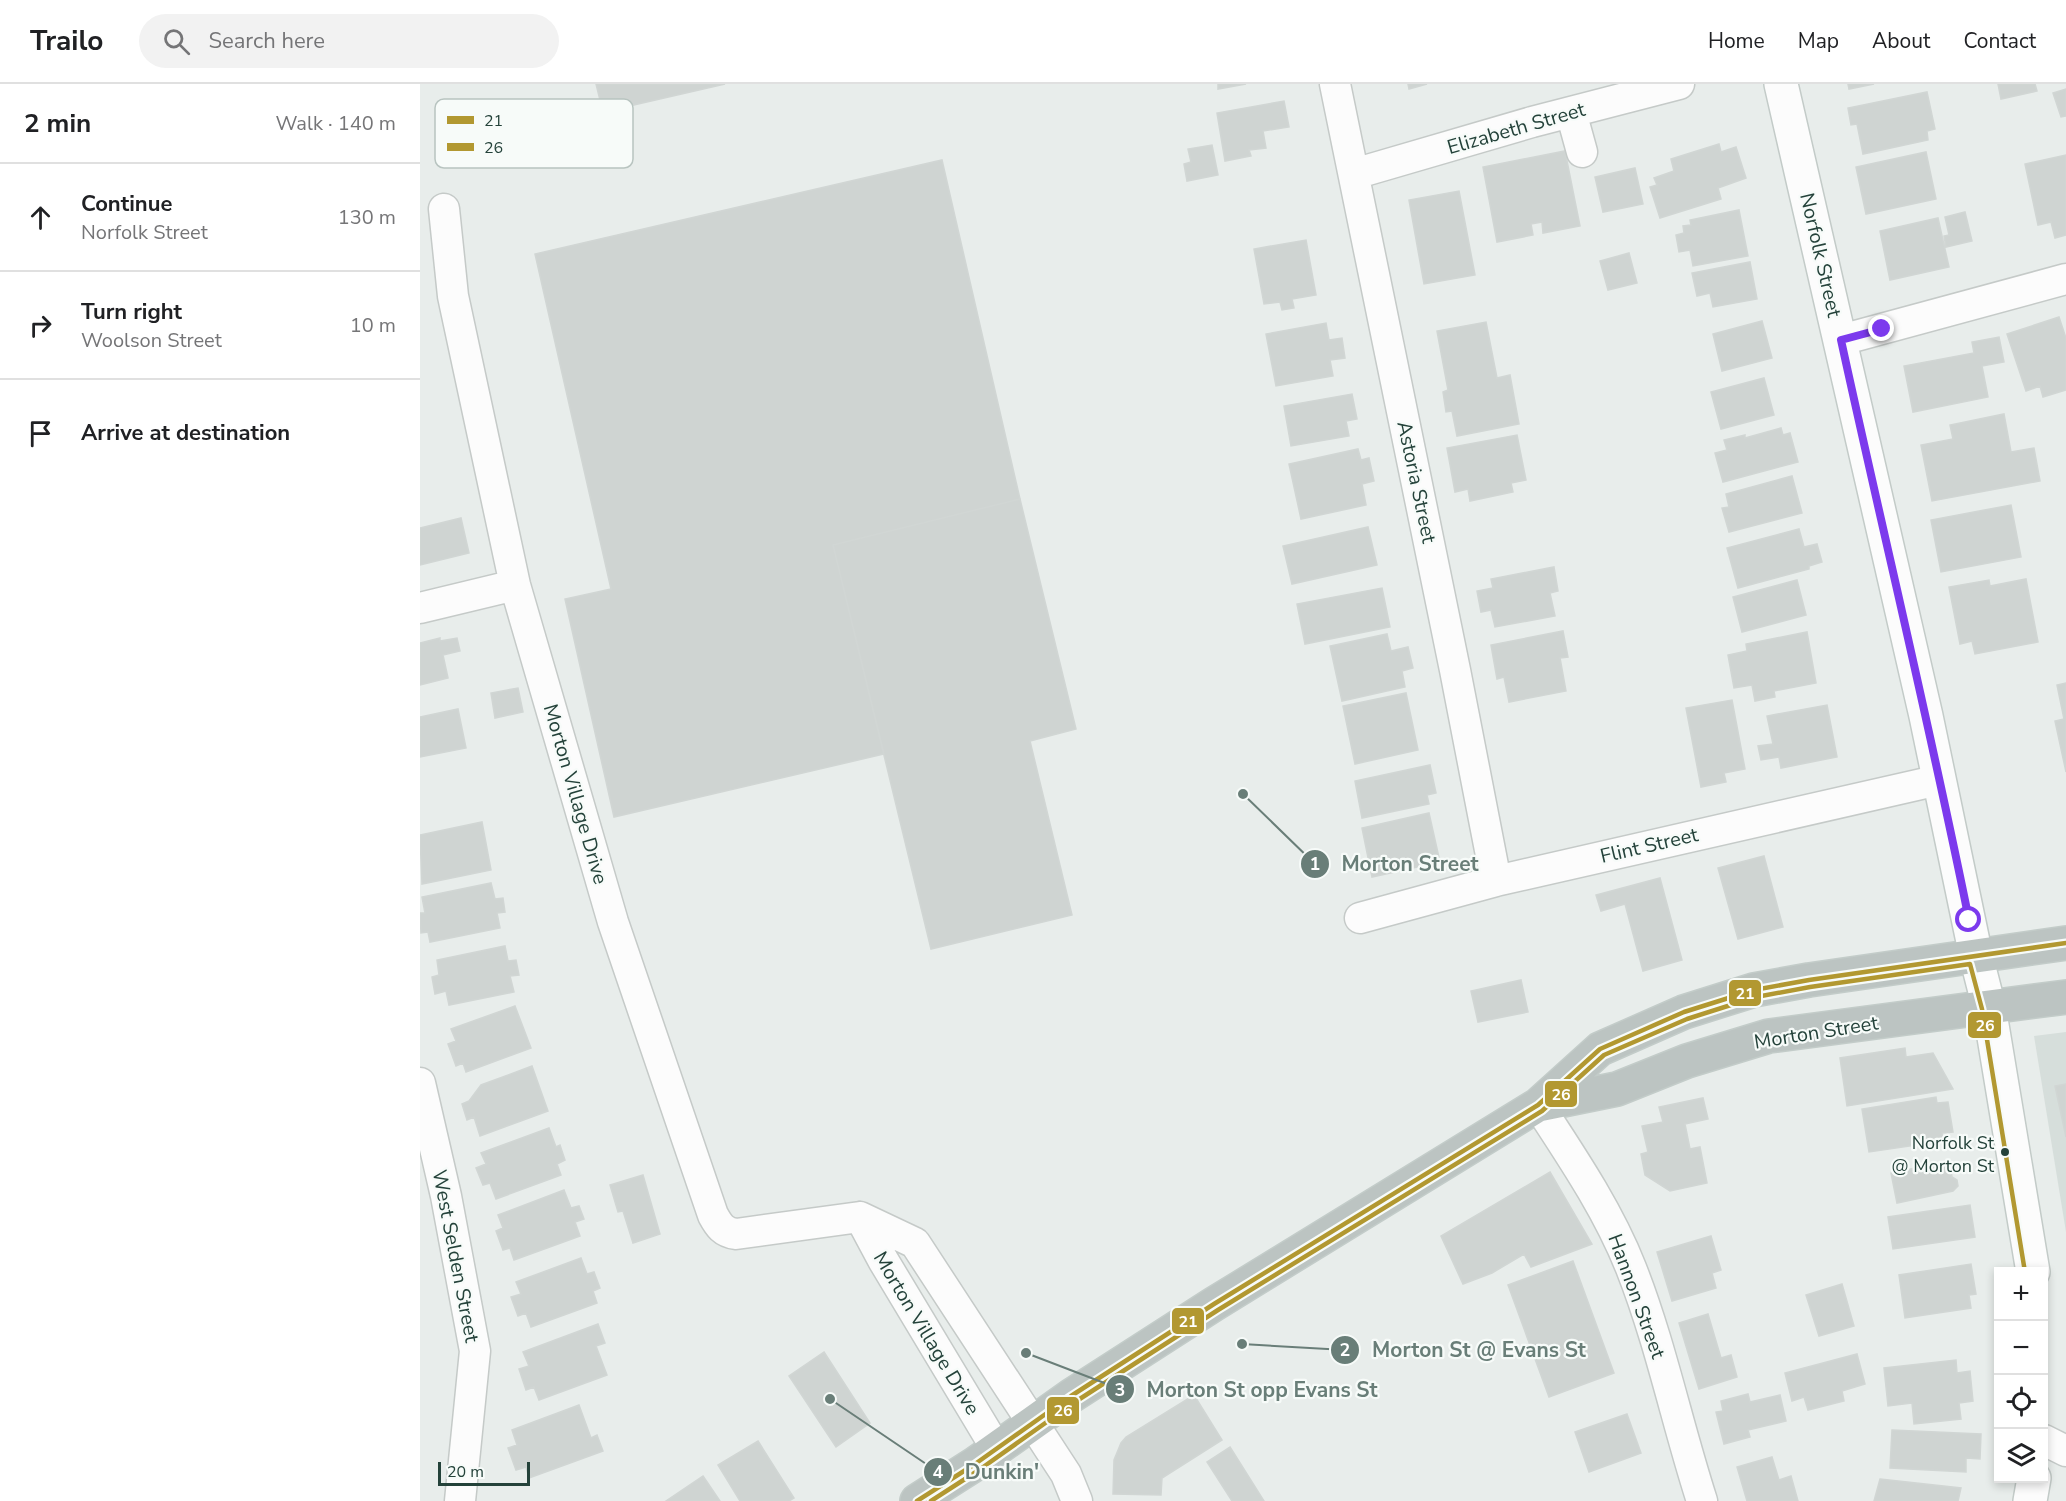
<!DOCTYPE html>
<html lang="en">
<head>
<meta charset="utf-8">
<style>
  body { margin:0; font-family:"Nunito Sans",sans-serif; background:#f2f2f2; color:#202124 }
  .controls { position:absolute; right:18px; bottom:18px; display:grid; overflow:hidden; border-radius:0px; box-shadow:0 3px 9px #0003 }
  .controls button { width:54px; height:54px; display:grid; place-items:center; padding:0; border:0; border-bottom:2px solid #e0e0e0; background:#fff; color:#202124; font:30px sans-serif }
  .scale { position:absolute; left:18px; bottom:15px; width:92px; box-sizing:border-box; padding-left:6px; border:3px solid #24423a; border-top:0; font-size:16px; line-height:21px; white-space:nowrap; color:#24423a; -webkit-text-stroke:4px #f7fbf9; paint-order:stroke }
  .stop { position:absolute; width:18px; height:18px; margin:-14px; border:4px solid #7c3aed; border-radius:50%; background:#fff }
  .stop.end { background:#7c3aed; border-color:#fff; box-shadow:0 2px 6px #0008 }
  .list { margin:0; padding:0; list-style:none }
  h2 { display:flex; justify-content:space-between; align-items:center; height:78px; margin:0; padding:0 24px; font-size:26px }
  h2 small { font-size:20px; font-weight:400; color:#757577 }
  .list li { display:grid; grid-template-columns:39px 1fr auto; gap:18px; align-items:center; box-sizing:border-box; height:108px; padding:0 24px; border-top:2px solid #e0e0e0 }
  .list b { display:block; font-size:22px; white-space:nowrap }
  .list p { margin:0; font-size:20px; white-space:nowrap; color:#757577 }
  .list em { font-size:20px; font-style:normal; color:#757577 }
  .icon { flex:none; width:33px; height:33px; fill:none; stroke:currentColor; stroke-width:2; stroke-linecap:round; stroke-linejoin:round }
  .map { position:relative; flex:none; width:1646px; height:1417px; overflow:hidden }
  header { display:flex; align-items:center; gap:36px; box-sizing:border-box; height:84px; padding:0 30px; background:#fff; border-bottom:2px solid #e0e0e0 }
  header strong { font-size:28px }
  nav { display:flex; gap:33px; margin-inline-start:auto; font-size:21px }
  .search { width:420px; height:54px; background:#f2f2f2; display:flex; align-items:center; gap:15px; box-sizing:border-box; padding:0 21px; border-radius:33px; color:#757577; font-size:22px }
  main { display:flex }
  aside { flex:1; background:#fff }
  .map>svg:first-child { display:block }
  .built { fill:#d6dedb }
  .building { fill:#cfd4d2; stroke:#d1d6d4; stroke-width:1.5 }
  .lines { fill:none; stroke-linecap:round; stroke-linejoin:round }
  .street-casing { stroke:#c5cac8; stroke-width:33 }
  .secondary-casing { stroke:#c3cbc8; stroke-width:36 }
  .highway-casing { stroke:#c3ccc9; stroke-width:36 }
  .street { stroke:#fcfcfc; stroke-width:30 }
  .secondary { stroke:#fcfcfc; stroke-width:33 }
  .highway { stroke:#bcc4c2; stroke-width:33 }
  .bus-1-casing { stroke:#f7fbf9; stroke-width:9 }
  .bus-2-casing { stroke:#f7fbf9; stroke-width:9 }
  .bus-1 { stroke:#b29831; stroke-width:4.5 }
  .bus-2 { stroke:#b29831; stroke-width:4.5 }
  .route { stroke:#7c3aed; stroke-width:8 }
  .bus-dot { fill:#24423a; stroke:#f7fbf9; stroke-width:2 }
  .labels { text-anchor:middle; stroke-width:4.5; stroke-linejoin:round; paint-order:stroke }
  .bus-label { font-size:18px; fill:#24423a; stroke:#f7fbf9; text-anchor:end }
  .street-label { font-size:20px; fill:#24423a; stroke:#f7fbf9 }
  .key { fill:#f7fbf9; stroke:#b8c4c0; stroke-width:1.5 }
  .key-label { font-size:16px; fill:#24423a }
  .leader { fill:none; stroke:#697e78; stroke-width:2 }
  .callout-dot { fill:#697e78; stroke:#f7fbf9; stroke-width:2 }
  .mark-label { font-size:18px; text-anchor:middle; font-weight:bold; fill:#fff }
  .callout-label { font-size:21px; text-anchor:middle; font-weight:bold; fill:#697e78; stroke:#f7fbf9; stroke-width:4.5; stroke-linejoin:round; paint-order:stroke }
  .line-badge { stroke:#f7fbf9; stroke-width:2 }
  .badge-label { font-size:16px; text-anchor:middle; font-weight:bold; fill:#fff }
</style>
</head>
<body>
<header>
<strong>Trailo</strong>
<div class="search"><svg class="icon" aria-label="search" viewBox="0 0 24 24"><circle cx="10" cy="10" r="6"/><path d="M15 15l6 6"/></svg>Search here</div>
<nav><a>Home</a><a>Map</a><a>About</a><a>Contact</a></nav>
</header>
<main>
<aside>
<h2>2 min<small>Walk · 140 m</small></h2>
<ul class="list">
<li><svg class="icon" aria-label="ahead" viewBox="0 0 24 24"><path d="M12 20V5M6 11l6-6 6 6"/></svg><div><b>Continue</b><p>Norfolk Street</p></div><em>130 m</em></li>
<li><svg class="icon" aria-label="right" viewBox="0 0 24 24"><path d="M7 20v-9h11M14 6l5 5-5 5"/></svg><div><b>Turn right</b><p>Woolson Street</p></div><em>10 m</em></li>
<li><svg class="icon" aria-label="arrive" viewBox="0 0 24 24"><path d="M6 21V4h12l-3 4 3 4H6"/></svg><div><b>Arrive at destination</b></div></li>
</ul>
</aside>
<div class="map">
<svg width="1646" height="1417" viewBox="0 0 1646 1417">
  <rect width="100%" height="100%" fill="#e8edeb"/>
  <path class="built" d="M1646 948V1148L1614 952Z"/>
  <path class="building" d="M176 0H305L183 28Z
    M798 0H826L798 5Z
    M988 0H1007L989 5Z
    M1428 0H1454L1429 5Z
    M1578 0H1615L1617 7 1581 15Z
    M1646 5V32L1641 33 1633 9Z
    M1507 8 1515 45 1507 47 1508 56 1443 70 1437 40 1431 41 1428 24Z
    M864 17 869 43 843 47 846 64 829 66 831 72 805 77 797 29Z
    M1299 60 1301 68 1316 63 1326 94 1298 104 1301 115 1240 134 1230 103 1237 101 1234 94 1254 87 1251 75Z
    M792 61 798 91 767 97 764 80 771 78 768 65Z
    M1145 67 1160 142 1123 149 1122 138 1111 140 1113 151 1077 158 1063 83Z
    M1506 68 1516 115 1446 130 1436 83Z
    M1646 71V151L1635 154 1631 138 1618 141 1605 80Z
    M522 76 600 415 413 461 464 670 194 733 145 515 191 505 115 170Z
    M1215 84 1223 120 1183 128 1175 93Z
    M1039 107 1055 191 1004 200 989 116Z
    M1319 126 1328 172 1273 182 1270 166 1259 168 1256 151 1264 149 1263 142 1271 141 1270 136Z
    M1545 128 1552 157 1526 163 1524 152 1529 151 1525 133Z
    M1518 134 1529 183 1470 196 1460 147Z
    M886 156 896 211 872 215 874 224 862 226 860 218 844 220 834 165Z
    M1209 169 1217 199 1188 206 1180 177Z
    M1330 178 1337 215 1293 223 1290 209 1277 212 1272 189Z
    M1639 233 1646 254V306L1623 313 1620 302 1606 307 1587 250Z
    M1342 237 1352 274 1302 287 1293 250Z
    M1066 238 1077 294 1090 291 1099 340 1037 352 1032 327 1026 328 1023 308 1028 306 1017 247Z
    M906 239 909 256 922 254 925 274 910 276 913 292 856 302 846 250Z
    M1579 253 1584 278 1562 282 1568 313 1493 328 1484 282 1554 269 1552 258Z
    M1344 294 1354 331 1301 345 1291 308Z
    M932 310 937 335 926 337 929 352 871 362 864 322Z
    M1584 330 1591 368 1614 364 1620 397 1512 417 1501 361 1533 355 1530 341Z
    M1361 344 1363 351 1370 349 1378 378 1303 398 1295 369 1307 366 1304 356 1325 351V354Z
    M1097 351 1106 396 1091 399 1093 408 1050 417 1048 405 1035 408 1027 364Z
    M938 365 941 376 949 374 954 397 942 400 946 421 881 435 869 380Z
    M1372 392 1382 429 1309 448 1302 424 1309 423 1306 410Z
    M600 415 656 645 610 657 652 831 511 865 413 461Z
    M1591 421 1601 473 1521 488 1511 436Z
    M41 434 49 469 0 481V444Z
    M948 443 957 481 872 500 863 462Z
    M1379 445 1384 463 1397 460 1402 478 1389 482V485L1318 504 1307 464Z
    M1134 483 1138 507 1130 509 1135 532 1075 543 1071 526 1061 528 1057 507 1073 504 1071 495Z
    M1606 495 1618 558 1555 570 1552 557 1540 560 1529 503 1569 496 1570 502Z
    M1377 496 1386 531 1322 548 1313 513Z
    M962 504 970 543 885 560 877 520Z
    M1143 547 1148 573 1140 574 1146 607 1089 618 1084 593 1077 595 1071 561Z
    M1387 548 1396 599 1354 607 1355 613 1335 617 1332 601 1314 604 1308 571 1327 567 1326 560Z
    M967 550 971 567 988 563 993 584 982 587 985 603 922 617 910 562Z
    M20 554V557L37 554 40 567 23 571 28 594 0 601V559Z
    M1646 599V688L1635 637 1644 635 1637 601Z
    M98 604 103 628 75 634 71 609Z
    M986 609 998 666 935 680 923 622Z
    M1312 616 1325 685 1304 689 1306 698 1281 703 1266 624Z
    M1407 621 1417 673 1361 684 1359 673 1341 676 1338 662 1353 660 1347 632Z
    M38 625 46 664 0 673V633Z
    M1010 681 1016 709 1007 711 1009 720 942 734 935 697Z
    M1009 729 1020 778 952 793 942 744Z
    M62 738 71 786 2 800 0 751Z
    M1344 772 1363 843 1318 855 1298 784Z
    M1240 794 1262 876 1223 887 1205 820 1181 827 1176 811Z
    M71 799 75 815 83 814 85 828 77 829 80 844 10 858 8 848 1 849 0 829H5L2 813Z
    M85 862 88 877 96 876 99 891 90 892 94 908 29 921 26 907 15 910 12 893 19 891 17 876Z
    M1101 896 1108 928 1058 938 1051 907Z
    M95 922 111 964 46 988 43 979 36 982 28 960 36 957 31 945Z
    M1485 964 1486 973 1513 969 1533 1005 1427 1022 1420 974Z
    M112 982 128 1027 60 1052 54 1033 47 1036 42 1020 49 1017 61 1001Z
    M1646 1000V1053L1635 1002Z
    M1516 1013 1517 1019 1528 1018 1533 1048 1522 1049 1523 1057 1449 1068 1442 1025Z
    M1283 1014 1288 1035 1265 1040 1270 1065 1280 1063 1287 1099 1250 1107 1225 1091 1221 1070 1228 1068 1222 1042 1243 1038 1239 1023Z
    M129 1044 136 1063 140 1061 145 1076 137 1080 141 1091 76 1115 70 1099 63 1101 56 1084 66 1080 61 1069Z
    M1529 1077 1532 1093 1537 1096 1538 1102 1533 1107 1477 1119 1471 1089Z
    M1130 1088 1172 1160 1111 1183 1104 1170 1072 1189 1043 1200 1021 1152Z
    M223 1091 240 1150 213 1159 203 1127 198 1128 190 1101Z
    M144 1106 151 1124 159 1122 164 1135 155 1138 160 1152 94 1176 90 1164 83 1166 76 1147 83 1144 78 1131Z
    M1550 1121 1555 1153 1473 1165 1468 1133Z
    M1291 1152 1301 1186 1292 1189 1296 1204 1252 1217 1237 1168Z
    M161 1174 167 1190 174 1188 180 1204 173 1207 177 1219 111 1243 106 1229 98 1232 91 1213 101 1210 96 1198Z
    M1153 1177 1194 1289 1129 1313 1088 1201Z
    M1551 1180 1556 1210 1549 1211 1551 1224 1485 1234 1479 1191Z
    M1422 1200 1434 1242 1399 1252 1386 1211Z
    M1288 1230 1301 1274 1311 1271 1317 1293 1279 1305 1259 1239Z
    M178 1240 185 1259 176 1262 187 1291 119 1316 114 1303 106 1306 99 1285 109 1282 103 1268Z
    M404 1268 450 1339 416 1363 369 1292Z
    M1437 1270 1445 1300 1422 1307 1424 1317 1388 1326 1384 1313 1372 1317 1365 1289Z
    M1536 1276 1537 1289 1550 1287 1553 1317 1539 1319 1541 1335 1494 1340 1492 1319 1468 1322 1464 1284Z
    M1328 1310 1330 1318 1360 1311 1366 1337 1328 1346 1330 1353 1304 1360 1296 1328 1303 1327 1301 1317Z
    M774 1311 802 1356 742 1394 741 1411 693 1410 694 1376 701 1359 706 1353Z
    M159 1321 171 1354 177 1351 183 1367 109 1394 106 1383 96 1386 88 1364 97 1361 92 1346Z
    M1207 1330 1221 1369 1169 1388 1155 1348Z
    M1472 1346 1561 1350 1560 1375 1546 1374V1388L1470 1384Z
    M338 1357 374 1414 369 1417H320L298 1381Z
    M810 1363 844 1417H812L787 1378Z
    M1352 1373 1359 1396 1371 1392 1378 1417H1327L1317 1383Z
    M283 1392 300 1417H246Z
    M1460 1395 1541 1404 1538 1417H1454Z"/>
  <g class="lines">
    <g class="street-casing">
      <path id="street" d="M915 0 1035 586 1076 797
        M1151 28 1162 68
        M934 90 1112 38 1259 0
        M24 125 33 212 95 501 193 838 293 1131C299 1142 303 1148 316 1150L440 1133 495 1159 646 1390 657 1417
        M1421 256 1646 195
        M0 524 95 501
        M940 834 1076 797 1519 696
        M0 999 26 1112 55 1267 40 1417
        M1118 1021C1152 1073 1188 1126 1211 1184 1241 1260 1257 1340 1282 1417
        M440 1133 463 1176 576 1364
        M1624 1356 1646 1367"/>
    </g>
    <g class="secondary-casing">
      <path id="secondary" d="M1361 0 1506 632 1556 872 1569 923 1613 1188
        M1610 1417 1614 1394"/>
    </g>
    <g class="highway-casing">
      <path id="highway" d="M1118 1021 1197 1005 1267 977 1349 952 1646 913
        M497 1417 555 1380 651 1312 794 1220 1118 1021 1180 965 1264 928 1334 906 1389 896 1646 859"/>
    </g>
    <use href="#street" class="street"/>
    <use href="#secondary" class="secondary"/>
    <use href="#highway" class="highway"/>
    <g class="bus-1-casing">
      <path id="bus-1" d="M497 1417 555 1380 651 1312 794 1220 1118 1021 1180 965 1264 928 1334 906 1389 896 1646 859"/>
    </g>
    <g class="bus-2-casing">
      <path id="bus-2" d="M511 1417 559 1386 655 1318 798 1226 1122 1027 1184 971 1267 935 1336 913 1390 903 1550 880 1562 925 1605 1188"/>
    </g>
    <use href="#bus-1" class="bus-1"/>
    <use href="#bus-2" class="bus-2"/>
  </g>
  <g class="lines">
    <path class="route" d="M1462 245 1421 256C1463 449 1510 642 1549 836"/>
  </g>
  <circle class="bus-dot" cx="1585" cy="1068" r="5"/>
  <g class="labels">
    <g class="bus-label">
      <text x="1574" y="1065">Norfolk St<tspan x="1574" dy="23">@ Morton St</tspan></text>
    </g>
    <g class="street-label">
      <text transform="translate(1096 44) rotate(-16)" y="7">Elizabeth Street</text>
      <text transform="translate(1401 171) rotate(77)" y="7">Norfolk Street</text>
      <text transform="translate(997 398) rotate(78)" y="7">Astoria Street</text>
      <text transform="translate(156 710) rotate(74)" y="7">Morton Village Drive</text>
      <text transform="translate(1229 761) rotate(-13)" y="7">Flint Street</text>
      <text transform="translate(1396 948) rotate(-9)" y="7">Morton Street</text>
      <text transform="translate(36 1172) rotate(79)" y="7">West Selden Street</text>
      <text transform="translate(1217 1212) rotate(70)" y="7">Hannon Street</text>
      <text transform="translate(507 1249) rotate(59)" y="7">Morton Village Drive</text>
    </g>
  </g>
  <rect x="15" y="15" width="198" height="69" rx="9" class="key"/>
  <rect x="27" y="32" width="27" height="8" fill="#b29831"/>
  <rect x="27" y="59" width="27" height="8" fill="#b29831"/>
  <g class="key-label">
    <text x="64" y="42">21</text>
    <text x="64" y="69">26</text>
  </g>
  <path class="leader" d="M823 710L895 780M822 1260L925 1266M606 1269L700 1305M410 1315L518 1388"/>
  <g class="callout-dot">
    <circle cx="823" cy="710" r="6"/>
    <circle cx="822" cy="1260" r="6"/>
    <circle cx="606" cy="1269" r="6"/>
    <circle cx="410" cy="1315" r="6"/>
    <circle cx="895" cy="780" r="15"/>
    <circle cx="925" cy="1266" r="15"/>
    <circle cx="700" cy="1305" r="15"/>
    <circle cx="518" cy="1388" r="15"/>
  </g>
  <g class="mark-label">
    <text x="895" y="786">1</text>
    <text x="925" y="1272">2</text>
    <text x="700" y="1312">3</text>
    <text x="518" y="1394">4</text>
  </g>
  <g class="callout-label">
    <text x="990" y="787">Morton Street</text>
    <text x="1059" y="1273">Morton St @ Evans St</text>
    <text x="842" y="1313">Morton St opp Evans St</text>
    <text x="582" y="1395">Dunkin'</text>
  </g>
  <g class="line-badge">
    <rect x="1308" y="895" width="34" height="28" rx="6" fill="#b29831"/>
    <rect x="1547" y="927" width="35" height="28" rx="6" fill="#b29831"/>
    <rect x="1124" y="996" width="34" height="28" rx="6" fill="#b29831"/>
    <rect x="751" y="1223" width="34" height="28" rx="6" fill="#b29831"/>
    <rect x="626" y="1312" width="34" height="29" rx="6" fill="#b29831"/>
  </g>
  <g class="badge-label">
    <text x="1325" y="915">21</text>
    <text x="1565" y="947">26</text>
    <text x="1141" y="1016">26</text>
    <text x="768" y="1243">21</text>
    <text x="643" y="1332">26</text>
  </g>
</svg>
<div class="controls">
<button>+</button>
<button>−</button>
<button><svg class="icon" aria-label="locate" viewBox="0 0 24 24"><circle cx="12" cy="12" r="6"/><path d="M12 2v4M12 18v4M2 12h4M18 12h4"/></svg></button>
<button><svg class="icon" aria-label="layers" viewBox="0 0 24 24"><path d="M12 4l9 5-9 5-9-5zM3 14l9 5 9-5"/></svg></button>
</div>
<div class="scale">20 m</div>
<div class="stop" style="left:1549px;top:836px"></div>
<div class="stop end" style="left:1462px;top:245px"></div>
</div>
</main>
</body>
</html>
